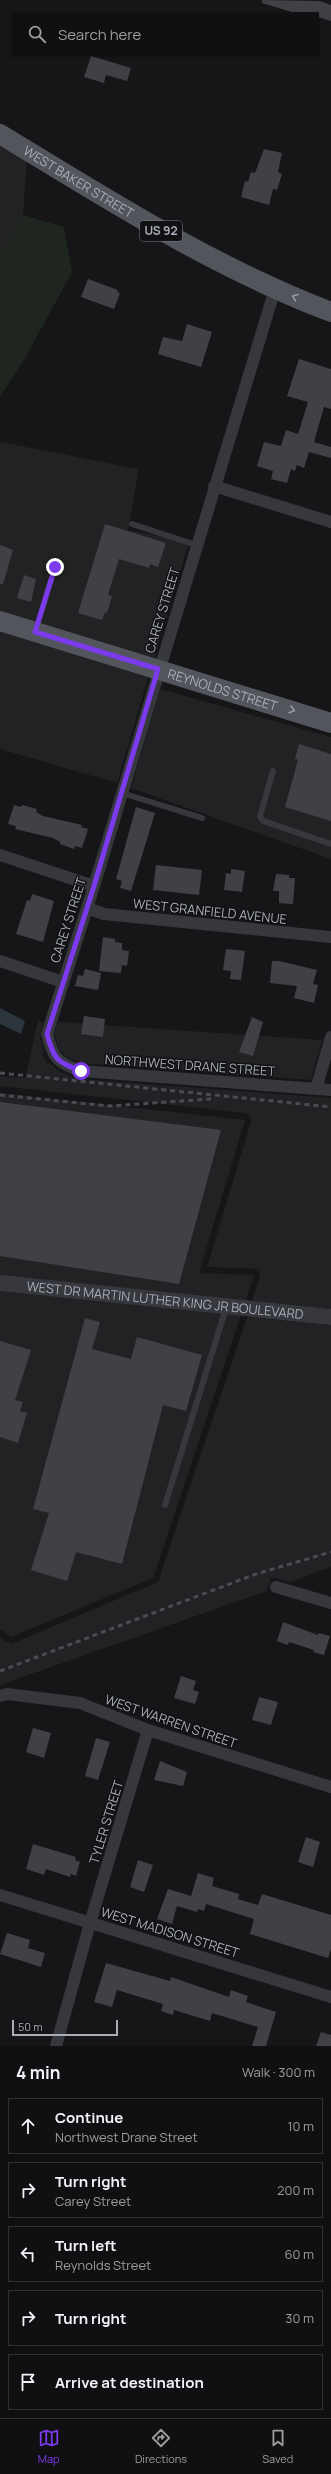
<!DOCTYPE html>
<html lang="en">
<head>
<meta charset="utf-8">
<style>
  body { margin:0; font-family:Manrope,sans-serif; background:#1e1e20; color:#f1f3f6 }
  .scale { position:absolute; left:12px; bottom:10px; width:106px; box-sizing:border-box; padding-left:4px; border:2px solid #a8adb8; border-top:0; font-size:11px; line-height:14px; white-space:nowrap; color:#a8adb8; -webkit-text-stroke:3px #111113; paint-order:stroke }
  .stop { position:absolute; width:12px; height:12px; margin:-9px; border:3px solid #7c3aed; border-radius:50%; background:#fff }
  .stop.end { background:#7c3aed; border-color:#fff; box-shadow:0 1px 4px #0008 }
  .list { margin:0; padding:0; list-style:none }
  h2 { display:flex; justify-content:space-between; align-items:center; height:52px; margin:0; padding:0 16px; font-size:17px }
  h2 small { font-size:13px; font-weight:400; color:#9c9d9f }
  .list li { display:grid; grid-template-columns:26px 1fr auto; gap:12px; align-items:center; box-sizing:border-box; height:56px; margin:0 8px 8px; padding:0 8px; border:1px solid #303032; border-radius:0px }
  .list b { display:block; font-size:15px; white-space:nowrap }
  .list p { margin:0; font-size:13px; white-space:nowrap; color:#9c9d9f }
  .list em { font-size:13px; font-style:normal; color:#9c9d9f }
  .icon { flex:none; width:22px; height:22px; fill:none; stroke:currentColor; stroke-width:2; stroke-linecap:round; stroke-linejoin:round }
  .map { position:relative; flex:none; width:331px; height:2046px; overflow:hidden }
  .search { position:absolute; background:#101012; box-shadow:0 1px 3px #0004; left:12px; right:12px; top:12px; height:44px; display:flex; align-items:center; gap:10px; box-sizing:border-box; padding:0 14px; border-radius:0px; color:#9c9d9f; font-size:15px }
  .sheet { height:372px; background:#101012 }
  nav { display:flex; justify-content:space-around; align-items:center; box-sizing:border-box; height:56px; border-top:1px solid #303032; background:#101012; font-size:11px; color:#9c9d9f }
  nav a { display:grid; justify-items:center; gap:2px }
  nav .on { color:#7c3aed }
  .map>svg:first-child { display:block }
  .built { fill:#222225 }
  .green { fill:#1e261f }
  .water { fill:#2c353c }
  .building { fill:#404145 }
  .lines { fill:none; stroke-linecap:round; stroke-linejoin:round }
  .service { stroke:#37383d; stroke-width:6 }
  .minor { stroke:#37383d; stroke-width:12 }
  .tertiary { stroke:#37383d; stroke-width:16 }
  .primary { stroke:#53555c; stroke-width:20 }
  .rail { stroke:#4a4c52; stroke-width:3; stroke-dasharray:5 4; stroke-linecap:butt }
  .oneway { stroke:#979ba6 }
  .route { stroke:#7c3aed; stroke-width:5 }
  .labels { text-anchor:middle; stroke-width:3; stroke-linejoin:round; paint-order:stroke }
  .shield { fill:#111113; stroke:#7b7e86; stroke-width:1 }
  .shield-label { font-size:12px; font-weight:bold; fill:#a8adb8 }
  .street-label { font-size:13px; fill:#a8adb8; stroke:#111113 }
</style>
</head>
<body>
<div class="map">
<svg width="331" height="2046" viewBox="0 0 331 2046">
  <rect width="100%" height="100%" fill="#161618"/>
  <path class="built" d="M0 143 27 160 23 215 0 256Z
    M0 442 139 469 128 530 189 542 154 659 0 612Z
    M0 630 149 675 117 783 0 749Z
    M160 689 331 737V859L131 788Z
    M38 1021 43 1022 40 1037 44 1052 42 1054 47 1064 50 1063 58 1071 79 1079 331 1098V1309L252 1301 260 1277 259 1269 207 1267 251 1121 250 1115 246 1113 0 1086V1076L25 1078Z
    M58 1022 322 1040 311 1080 82 1063 65 1056 59 1049 54 1033Z
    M0 1093 245 1120 199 1273 254 1275 153 1578 11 1637 0 1629Z
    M247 1317 331 1325V1567L290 1582 271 1577 267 1591 0 1685V1638L11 1644 158 1582Z"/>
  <path class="green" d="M23 215 64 227 72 272 25 358 0 397V256Z"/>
  <path class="water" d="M0 1008 25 1021 21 1034 0 1024Z"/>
  <path class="building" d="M262 0 320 1 331 5V21L318 17V13H295L262 3Z
    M91 56 131 68 127 81 106 75 104 83 84 77Z
    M264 149 282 153 278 172 282 174 277 190 273 189 269 205 241 197 245 181 248 182 251 172 255 173Z
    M88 279 118 290 117 292 120 293 114 309 81 297Z
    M187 324 212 332 201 367 158 354 163 337 182 341Z
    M299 359 331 369V409L324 407 314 442 331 447V458L309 452 304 468 297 465 295 471 291 469 287 483 271 479 273 471 257 466 264 442 281 446 286 430 298 434 308 402 287 396Z
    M105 524 166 543 158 567 150 564 149 568 119 559 108 595 112 596 107 613 105 612 102 620 78 613Z
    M0 545 13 550 3 584H0Z
    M24 575 36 579 31 602 17 598Z
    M299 744 331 754V821L285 807 298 760 295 759Z
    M14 805 21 807 22 805 37 809 36 812 43 816 82 825 81 827 88 829 82 848 75 846 74 849 60 844V842L53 838 15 829 16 826 8 824Z
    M136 807 155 813 131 891 120 888 122 881 116 879Z
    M156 865 202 870 199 895 153 890Z
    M231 869 245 871 242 892 224 890 226 873 231 874Z
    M276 874 289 875V878H295L293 904 279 903V891H273Z
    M32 894 54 901 43 942 16 934 27 900 30 901Z
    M103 937 115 939V942L122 943V950L129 951 127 966 122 965 121 973 99 971Z
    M226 949 245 951 241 980 230 979 231 971 223 970Z
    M272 961H279L317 970 313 984 318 985 314 1003 294 998 297 986 270 983Z
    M85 969 101 973 98 990 75 986 78 975 83 976Z
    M84 1016 105 1019 103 1037 81 1034Z
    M252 1017 263 1022 253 1056 239 1052Z
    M0 1102 221 1130 179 1284 0 1256Z
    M85 1318 100 1322 92 1349 131 1359 137 1337 202 1355 186 1411 163 1405 122 1564 76 1552 67 1581 31 1570 49 1513 33 1509Z
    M0 1341 31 1350 15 1400 23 1402 20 1411 27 1413 18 1443 0 1437Z
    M283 1622 318 1635 319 1633 330 1636 324 1655 313 1652 314 1650 289 1642 288 1645 277 1641Z
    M181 1676 196 1681 193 1690 199 1692 195 1704 174 1698Z
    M259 1697 278 1702 271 1725 252 1720Z
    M33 1728 51 1733 44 1758 26 1752Z
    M96 1738 110 1742 98 1780 85 1776Z
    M160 1761 187 1772 183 1786 154 1780Z
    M306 1837 320 1842 313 1867 298 1862Z
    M33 1844 76 1857 75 1860 80 1862 76 1876 71 1874 70 1877 46 1869 44 1875 26 1869Z
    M138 1860 153 1865 144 1892 130 1887Z
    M198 1873 214 1878 212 1886 239 1894 238 1899 258 1905 262 1894 331 1915V1949L328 1958 250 1934 254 1919 206 1904 204 1911 198 1909 197 1912 177 1906 172 1924 157 1919 168 1889 191 1896Z
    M7 1933 30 1940 28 1948 45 1953 41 1967 0 1954Z
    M106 1963 170 1981 171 1977 229 1997 231 1990 248 1996 246 2002 276 2012 266 2046H252L258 2027 212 2013 210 2021 174 2010 173 2015 161 2011 163 2004 117 1990 112 2007 94 2002Z
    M321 2032 331 2035V2046H316Z"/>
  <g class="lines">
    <path class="service" d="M132 524 196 545
      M36 630 55 567
      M273 771 260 816 263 821 331 844
      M122 793 202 818
      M165 1505 226 1308"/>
    <path class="minor" d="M275 289 94 886 47 1034C54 1059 56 1062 81 1071L331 1090
      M214 486 331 522
      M0 855 94 886
      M87 908 104 914 331 937
      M0 961 63 982
      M316 1089 331 1037
      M276 1587 331 1603
      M0 1696 7 1694 80 1703 148 1730 331 1787
      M0 1895 331 1997
      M56 2046 90 1923 148 1730"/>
    <path class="tertiary" id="s1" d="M0 1283 331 1317"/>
    <g class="primary">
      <path id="s2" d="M0 134C107 199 213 267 331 312"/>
      <path id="s3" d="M0 621 331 723"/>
    </g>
    <path class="rail" d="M0 1073 331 1107
      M0 1095 109 1106 211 1099
      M0 1671 256 1574 331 1552"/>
  </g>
  <defs><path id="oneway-chevron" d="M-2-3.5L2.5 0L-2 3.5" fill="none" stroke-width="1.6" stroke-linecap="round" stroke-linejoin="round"/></defs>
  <g class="oneway">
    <use href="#oneway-chevron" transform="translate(295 297) rotate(-158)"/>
    <use href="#oneway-chevron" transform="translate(292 710) rotate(17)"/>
  </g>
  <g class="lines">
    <path class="route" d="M55 567 35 632 158 669 94 886 47 1034C54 1059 56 1062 81 1071"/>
  </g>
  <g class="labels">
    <rect class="shield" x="140" y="221" width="42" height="20" rx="3"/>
    <g class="shield-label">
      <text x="161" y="235">US 92</text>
    </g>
    <g class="street-label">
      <text dy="5" stroke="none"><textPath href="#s2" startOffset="92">WEST BAKER STREET</textPath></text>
      <text transform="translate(162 610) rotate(-73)" y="5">CAREY STREET</text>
      <text dy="5" stroke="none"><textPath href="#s3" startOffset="233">REYNOLDS STREET</textPath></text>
      <text transform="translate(210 911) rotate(6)" y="5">WEST GRANFIELD AVENUE</text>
      <text transform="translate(68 920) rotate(-72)" y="5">CAREY STREET</text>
      <text transform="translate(190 1065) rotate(4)" y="5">NORTHWEST DRANE STREET</text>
      <text dy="5" stroke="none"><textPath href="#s1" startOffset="166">WEST DR MARTIN LUTHER KING JR BOULEVARD</textPath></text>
      <text transform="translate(171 1721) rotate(19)" y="5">WEST WARREN STREET</text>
      <text transform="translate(106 1822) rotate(-73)" y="5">TYLER STREET</text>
      <text transform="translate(170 1932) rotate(17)" y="5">WEST MADISON STREET</text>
    </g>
  </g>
</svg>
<div class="scale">50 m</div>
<div class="stop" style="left:81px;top:1071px"></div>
<div class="stop end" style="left:55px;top:567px"></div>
<div class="search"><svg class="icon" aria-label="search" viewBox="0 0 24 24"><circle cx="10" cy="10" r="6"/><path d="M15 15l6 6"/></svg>Search here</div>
</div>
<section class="sheet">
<h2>4 min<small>Walk · 300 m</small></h2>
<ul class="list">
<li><svg class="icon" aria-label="ahead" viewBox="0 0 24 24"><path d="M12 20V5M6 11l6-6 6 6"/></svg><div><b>Continue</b><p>Northwest Drane Street</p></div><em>10 m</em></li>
<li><svg class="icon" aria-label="right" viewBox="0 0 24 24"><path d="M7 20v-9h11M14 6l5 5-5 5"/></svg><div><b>Turn right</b><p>Carey Street</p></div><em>200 m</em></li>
<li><svg class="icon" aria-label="left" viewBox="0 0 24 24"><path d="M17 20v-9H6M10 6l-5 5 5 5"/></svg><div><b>Turn left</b><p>Reynolds Street</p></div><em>60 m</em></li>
<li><svg class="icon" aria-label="right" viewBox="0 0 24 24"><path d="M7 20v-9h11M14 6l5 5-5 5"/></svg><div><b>Turn right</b></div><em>30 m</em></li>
<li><svg class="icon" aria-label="arrive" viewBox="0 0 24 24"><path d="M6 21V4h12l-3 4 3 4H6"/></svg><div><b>Arrive at destination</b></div></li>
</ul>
</section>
<nav>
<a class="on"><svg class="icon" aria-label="map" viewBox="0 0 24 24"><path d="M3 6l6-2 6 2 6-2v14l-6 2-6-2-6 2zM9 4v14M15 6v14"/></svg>Map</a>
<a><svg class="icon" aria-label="directions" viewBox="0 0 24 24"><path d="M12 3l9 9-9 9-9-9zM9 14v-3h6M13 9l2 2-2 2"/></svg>Directions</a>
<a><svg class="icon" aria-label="saved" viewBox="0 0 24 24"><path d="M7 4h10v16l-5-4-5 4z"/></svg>Saved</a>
</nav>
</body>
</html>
